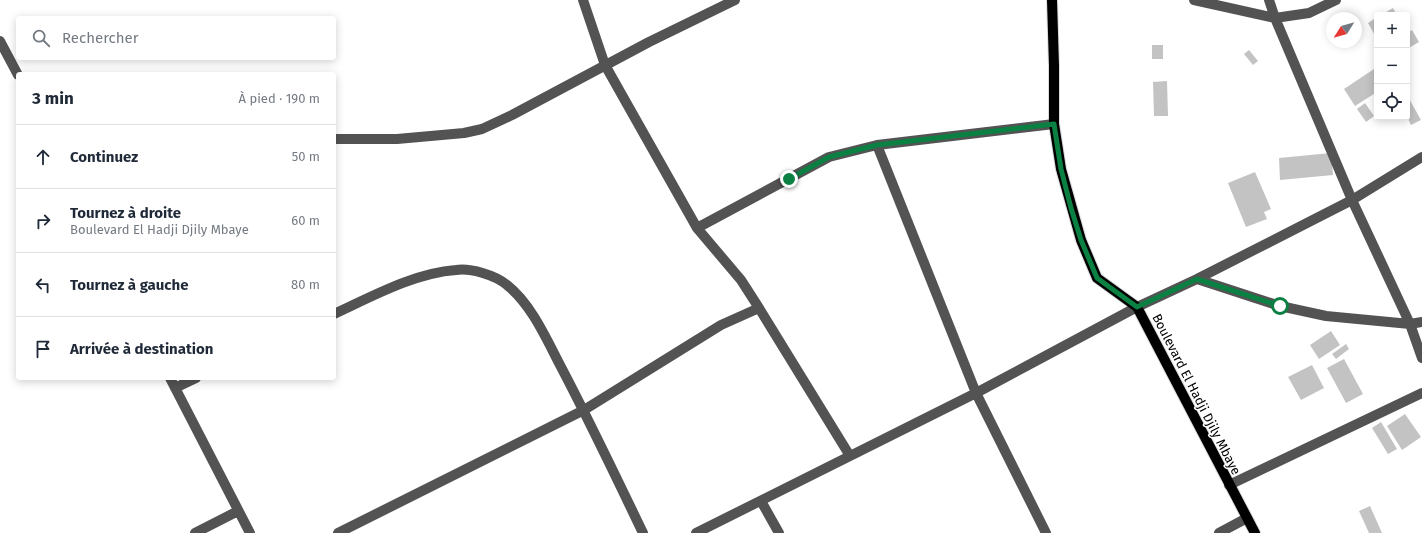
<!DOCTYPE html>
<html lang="fr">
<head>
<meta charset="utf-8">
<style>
  body { margin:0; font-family:"Fira Sans",sans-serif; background:#f2f2f3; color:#1f2937 }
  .controls { position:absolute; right:12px; top:12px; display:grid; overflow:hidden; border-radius:4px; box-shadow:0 2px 10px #0003 }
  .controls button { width:36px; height:36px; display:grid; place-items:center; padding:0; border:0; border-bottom:1px solid #e0e1e3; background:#fff; color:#1f2937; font:20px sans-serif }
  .compass { position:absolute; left:1326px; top:12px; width:36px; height:36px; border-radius:50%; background:#fff; box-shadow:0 2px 10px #0003; rotate:233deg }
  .stop { position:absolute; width:12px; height:12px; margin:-9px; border:3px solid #0b8043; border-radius:50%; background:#fff }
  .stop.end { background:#0b8043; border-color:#fff; box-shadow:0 1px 4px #0008 }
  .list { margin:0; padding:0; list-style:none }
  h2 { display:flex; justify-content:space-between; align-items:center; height:52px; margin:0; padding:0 16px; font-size:17px }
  h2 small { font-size:13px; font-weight:400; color:#747a83 }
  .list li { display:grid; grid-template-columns:26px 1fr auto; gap:12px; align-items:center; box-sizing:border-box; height:64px; padding:0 16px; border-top:1px solid #e0e1e3 }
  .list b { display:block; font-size:15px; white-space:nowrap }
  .list p { margin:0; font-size:13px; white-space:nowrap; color:#747a83 }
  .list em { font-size:13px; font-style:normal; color:#747a83 }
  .icon { flex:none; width:22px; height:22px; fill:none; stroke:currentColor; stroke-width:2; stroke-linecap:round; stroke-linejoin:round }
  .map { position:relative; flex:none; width:1422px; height:533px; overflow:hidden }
  .search { position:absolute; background:#fff; box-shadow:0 2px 10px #0003; left:16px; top:16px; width:320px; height:44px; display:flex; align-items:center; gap:10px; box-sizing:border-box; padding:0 14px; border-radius:4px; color:#747a83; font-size:15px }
  .panel { position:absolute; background:#fff; box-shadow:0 2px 10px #0003; left:16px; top:72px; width:320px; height:308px; border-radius:4px }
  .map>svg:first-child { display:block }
  .building { fill:#c3c3c3 }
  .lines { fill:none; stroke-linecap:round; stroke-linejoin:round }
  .major-casing { stroke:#dbdbdb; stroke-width:12 }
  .minor { stroke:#535353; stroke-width:10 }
  .major { stroke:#000; stroke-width:10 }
  .route { stroke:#0b8043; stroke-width:5 }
  .labels { text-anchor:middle; stroke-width:3; stroke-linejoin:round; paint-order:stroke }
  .street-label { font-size:13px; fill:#000; stroke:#fff }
</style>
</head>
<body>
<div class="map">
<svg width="1422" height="533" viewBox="0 0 1422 533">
  <rect width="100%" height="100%" fill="#fff"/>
  <path class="building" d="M1393 8 1397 15H1381Z
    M1377 17V39L1368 23Z
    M1412 30 1419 42 1407 49V33Z
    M1152 45H1163V59H1152Z
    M1249 50 1258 61 1253 65 1244 54Z
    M1377 67V92L1355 106 1344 89Z
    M1167 81 1168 116H1154L1153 82Z
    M1407 95 1421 120 1411 125 1407 117Z
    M1365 103 1374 116 1366 122 1357 109Z
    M1331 153 1333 175 1280 180 1279 158Z
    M1255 172 1271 209 1264 212 1267 219 1246 227 1228 183Z
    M1331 331 1340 345 1319 359 1310 345Z
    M1346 344 1349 349 1336 359 1332 354Z
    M1344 359 1363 394 1346 403 1327 368Z
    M1312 365 1324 388 1301 400 1288 377Z
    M1405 414 1421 437 1402 450 1387 426Z
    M1381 422 1397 449 1388 454 1372 428Z
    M1370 506 1382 533H1369L1359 511Z"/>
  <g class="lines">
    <g class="major-casing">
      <path id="major" d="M1052 0 1054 66V124L1061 169 1081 240 1097 278 1137 307 1255 533"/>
    </g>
    <path class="minor" d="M1194 0 1275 18 1309 13 1336 0
      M1269 0 1275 18 1352 200 1410 324 1422 358
      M0 41 18 75
      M334 139H397L464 133 482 129 512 115 649 42 735 0
      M877 145 976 393 1046 533
      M697 228 829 157 877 145 1054 124
      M1197 279 1280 306 1326 316 1410 324 1422 322
      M759 308 850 456
      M334 314C371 297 414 273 456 270 471 268 495 275 507 285 531 304 546 338 560 365 589 420 616 477 643 533
      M170 378 250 533
      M175 388 196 378
      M1229 485 1422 393
      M761 501 779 533
      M195 533 238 511
      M338 533 584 410 721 325 759 308 741 280 697 228 605 65 583 0
      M696 533 976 393 1137 307 1197 279 1352 200 1422 157
      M1219 533 1247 518"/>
    <use href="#major" class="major"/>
  </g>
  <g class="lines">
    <path class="route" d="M789 179 829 157 877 145 1054 124 1061 169 1071 208 1081 240 1097 278 1137 307 1197 279 1280 306"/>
  </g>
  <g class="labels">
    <g class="street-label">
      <text transform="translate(1197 394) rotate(63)" y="5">Boulevard El Hadji Djily Mbaye</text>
    </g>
  </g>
</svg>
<div class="controls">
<button>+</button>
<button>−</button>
<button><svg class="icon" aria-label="locate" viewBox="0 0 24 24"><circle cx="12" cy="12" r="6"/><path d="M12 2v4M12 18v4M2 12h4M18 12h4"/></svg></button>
</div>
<svg class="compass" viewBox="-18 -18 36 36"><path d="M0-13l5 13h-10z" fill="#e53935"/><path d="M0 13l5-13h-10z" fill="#747a83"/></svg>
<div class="stop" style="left:1280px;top:306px"></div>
<div class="stop end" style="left:789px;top:179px"></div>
<div class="search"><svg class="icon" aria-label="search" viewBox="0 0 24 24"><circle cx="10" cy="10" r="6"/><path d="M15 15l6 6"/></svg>Rechercher</div>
<section class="panel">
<h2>3 min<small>À pied · 190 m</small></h2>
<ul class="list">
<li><svg class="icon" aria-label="ahead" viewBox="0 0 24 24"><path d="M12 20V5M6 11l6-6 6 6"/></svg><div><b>Continuez</b></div><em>50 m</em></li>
<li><svg class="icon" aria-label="right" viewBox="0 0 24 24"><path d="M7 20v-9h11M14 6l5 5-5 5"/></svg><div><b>Tournez à droite</b><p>Boulevard El Hadji Djily Mbaye</p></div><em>60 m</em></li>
<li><svg class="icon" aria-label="left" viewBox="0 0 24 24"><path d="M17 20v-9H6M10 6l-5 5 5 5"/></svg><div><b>Tournez à gauche</b></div><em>80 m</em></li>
<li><svg class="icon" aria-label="arrive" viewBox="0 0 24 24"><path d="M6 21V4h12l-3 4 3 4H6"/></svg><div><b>Arrivée à destination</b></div></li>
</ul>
</section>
</div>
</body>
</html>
